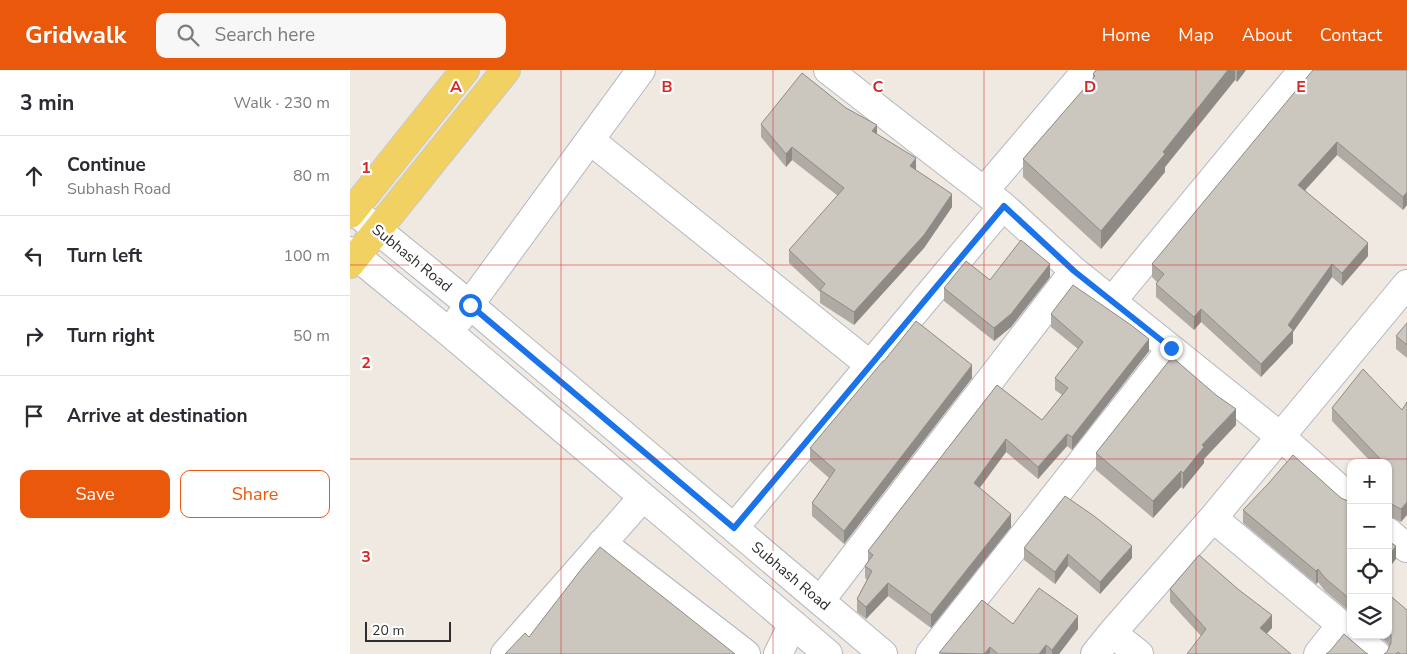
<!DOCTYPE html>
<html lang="en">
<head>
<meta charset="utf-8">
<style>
  body { margin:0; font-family:"Nunito Sans",sans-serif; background:#f7f7f7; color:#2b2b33 }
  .controls { position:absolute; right:15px; bottom:15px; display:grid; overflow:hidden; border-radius:10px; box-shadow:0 1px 4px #0004 }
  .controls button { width:45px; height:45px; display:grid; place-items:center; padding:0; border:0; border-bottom:1px solid #e1e1e2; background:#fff; color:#2b2b33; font:25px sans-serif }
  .scale { position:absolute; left:15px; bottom:12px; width:86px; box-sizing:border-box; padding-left:5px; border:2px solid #2e2e2e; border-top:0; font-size:14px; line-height:18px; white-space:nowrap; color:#2e2e2e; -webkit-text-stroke:4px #fff; paint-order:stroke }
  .stop { position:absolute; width:15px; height:15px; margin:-11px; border:4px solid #1a73e8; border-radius:50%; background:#fff }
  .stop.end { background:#1a73e8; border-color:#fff; box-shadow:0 1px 5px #0008 }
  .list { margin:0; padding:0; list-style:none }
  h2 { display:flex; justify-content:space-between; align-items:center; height:65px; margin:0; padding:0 20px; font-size:21px }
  h2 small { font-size:16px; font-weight:400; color:#7c7c81 }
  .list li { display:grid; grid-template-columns:32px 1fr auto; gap:15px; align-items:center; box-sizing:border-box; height:80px; padding:0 20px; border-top:1px solid #e1e1e2 }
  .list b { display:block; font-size:19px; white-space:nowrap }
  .list p { margin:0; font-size:16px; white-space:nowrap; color:#7c7c81 }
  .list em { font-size:16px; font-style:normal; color:#7c7c81 }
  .actions { display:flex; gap:10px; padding:15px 20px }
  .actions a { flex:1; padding:11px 0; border:1px solid #ea580c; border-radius:10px; text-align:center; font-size:18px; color:#ea580c }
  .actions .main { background:#ea580c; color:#fff }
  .icon { flex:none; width:28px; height:28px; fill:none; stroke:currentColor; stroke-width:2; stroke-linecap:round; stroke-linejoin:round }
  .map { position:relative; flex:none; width:1057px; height:584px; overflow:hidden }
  header { display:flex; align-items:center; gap:30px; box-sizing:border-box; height:70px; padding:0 25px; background:#ea580c; color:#fff }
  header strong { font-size:24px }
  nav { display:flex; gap:28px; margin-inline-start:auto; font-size:18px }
  .search { width:350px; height:45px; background:#f7f7f7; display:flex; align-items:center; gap:12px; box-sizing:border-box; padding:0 18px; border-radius:10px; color:#7c7c81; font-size:19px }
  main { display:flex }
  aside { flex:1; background:#fff }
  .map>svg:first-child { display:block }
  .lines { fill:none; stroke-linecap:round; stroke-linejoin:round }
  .minor-casing { stroke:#b4b7c1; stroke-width:30 }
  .major-casing { stroke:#c9c9c9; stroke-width:30 }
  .minor { stroke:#fff; stroke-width:28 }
  .major { stroke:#f2d163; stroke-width:28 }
  .wall { fill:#afaba4 }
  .shaded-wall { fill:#8e8b86 }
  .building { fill:#cbc7bf; stroke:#8e8b86 }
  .route { stroke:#1a73e8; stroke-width:6 }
  .grid { fill:none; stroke:#d62828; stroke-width:1; stroke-opacity:0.55 }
  .labels { text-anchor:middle; stroke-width:4.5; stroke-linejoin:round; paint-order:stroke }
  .street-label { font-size:15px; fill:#2e2e2e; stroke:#fff }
  .grid-label { font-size:16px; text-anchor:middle; font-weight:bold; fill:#d62828; stroke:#fff; stroke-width:4.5; stroke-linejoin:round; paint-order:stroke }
</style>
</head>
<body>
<header>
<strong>Gridwalk</strong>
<div class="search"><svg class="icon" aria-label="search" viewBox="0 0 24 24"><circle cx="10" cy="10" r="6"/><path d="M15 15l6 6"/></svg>Search here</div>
<nav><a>Home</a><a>Map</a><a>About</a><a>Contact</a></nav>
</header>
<main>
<aside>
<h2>3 min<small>Walk · 230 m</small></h2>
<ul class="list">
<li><svg class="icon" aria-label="ahead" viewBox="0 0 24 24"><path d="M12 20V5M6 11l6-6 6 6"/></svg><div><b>Continue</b><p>Subhash Road</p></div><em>80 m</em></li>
<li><svg class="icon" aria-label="left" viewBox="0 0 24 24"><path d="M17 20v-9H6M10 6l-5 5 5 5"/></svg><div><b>Turn left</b></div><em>100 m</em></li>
<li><svg class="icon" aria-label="right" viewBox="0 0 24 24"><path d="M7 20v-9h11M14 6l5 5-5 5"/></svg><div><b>Turn right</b></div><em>50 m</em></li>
<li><svg class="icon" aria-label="arrive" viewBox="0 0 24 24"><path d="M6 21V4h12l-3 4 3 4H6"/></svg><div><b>Arrive at destination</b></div></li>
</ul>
<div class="actions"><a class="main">Save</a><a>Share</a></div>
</aside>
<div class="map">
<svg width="1057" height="584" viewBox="0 0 1057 584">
  <rect width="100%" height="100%" fill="#efe9e1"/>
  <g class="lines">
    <g class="minor-casing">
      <path id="minor" d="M478 0 653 136 724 201 931 367 1001 429
        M240 70 520 295
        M634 121 737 0
        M3 140 120 235 533 584
        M0 181 100 263 478 584
        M762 231 953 0
        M109 249 291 0
        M863 448 1001 563
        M384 458 653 136
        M1038 462 1057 478
        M252 473 396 584
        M470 531 724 201
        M762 563 789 584
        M1004 565 1026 584
        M155 584 293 427
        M428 584 443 554
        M580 584 821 279
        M745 584 762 563 863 448 1057 214
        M968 584 991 555"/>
    </g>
    <g class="major-casing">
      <path id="major" d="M0 144 115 0
        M0 194 156 0"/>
    </g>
    <use href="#minor" class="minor"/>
    <use href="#major" class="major"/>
  </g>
  <path class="wall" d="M746 0H896L887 12 885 10 815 97V102L751 179 673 107V89L743 9V4Z
    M1057 0V135L1053 140 987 85 955 120 1018 186 992 216 982 207 943 262V273L911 307 851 252 844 260 806 227V214L807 212 802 207V194Z
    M411 54 527 64 566 100 602 137 574 178 504 255 470 233V222L439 193V180L488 126 442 90 436 97 411 67Z
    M700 207 661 257 644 271 594 231V218L640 210Z
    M701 244 799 281 722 380 717 376 688 409 656 382 630 418 661 457 581 558 538 526 516 549 507 542V529L517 510 515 508V496L518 491V481L647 315 692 350 712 325 705 320V308L728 279 701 257Z
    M1057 253V288L1046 279V266Z
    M622 308 494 474 462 446V433L479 408 460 391V378Z
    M982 338 1052 340 1051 452 1041 447H1038V393H1022L982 351Z
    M886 355 854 389V393L833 419 831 417 803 448 746 400V383Z
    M991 428 998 431H1001V543L975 521 968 512 966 514 893 453V440Z
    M674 478 782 488 750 524 718 496 705 514 674 490Z
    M820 519 922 558 916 563 851 566 820 532Z
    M1038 524 1057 584H1034L1037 582 1040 577 1036 572 1028 565H1038Z
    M663 554 728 559 709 584H589Z"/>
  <path class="shaded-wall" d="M878 0H885V10L815 97V102L751 179V161Z
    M887 0H896L887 12Z
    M527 55V68L522 61Z
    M987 72V85L948 128V115Z
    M442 77V90L436 97V84Z
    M566 88V101L560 96Z
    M1057 122V135L1053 140V127Z
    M602 124V137L574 178 504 255V242Z
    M1018 173V186L992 216V203Z
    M700 194V207L661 257 644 271V258Z
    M982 194V207L943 262V273L911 307V294Z
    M851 239V252L844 260V247Z
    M799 269V281L722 380V367Z
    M622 295V308L494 474V461Z
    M886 339V355L854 389V393L833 419V403L852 375Z
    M717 364V376L688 409V397Z
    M656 369V382L624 425V413Z
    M831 401V417L803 448V431Z
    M1057 432V445L1051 452V439Z
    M661 444V457L581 558V545Z
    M782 476V488L750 524V512Z
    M1046 476V489L1038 499V486Z
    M718 484V496L705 514V502Z
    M968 499V512L966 514V501Z
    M538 513V526L516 549V537Z
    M922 545V558L910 571V558Z
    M728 546V559L709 584H702V580Z
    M696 575V584H689Z
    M640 577V584H634Z"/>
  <path class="building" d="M746 0H878L813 82 815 84 751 161 673 89 745 6 743 4Z
    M963 0H1057V122L1053 127 987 72 948 115 1018 173 992 203 982 194 938 255 943 260 911 294 851 239 844 247 806 214 814 204 802 194Z
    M452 3 496 38 527 55 522 61 566 88 560 96 602 124 574 165 504 242 470 220 475 214 439 180 494 118 442 77 436 84 411 54Z
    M671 170 700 194 661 244 644 258 594 218 616 191 640 210Z
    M723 215 781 255 799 269 722 367 717 364 688 397 656 369 624 413 661 444 581 545 538 513 516 537 507 529 522 501 515 496 523 485 518 481 647 315 692 350 718 318 705 308 733 272 701 244Z
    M566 251 622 295 494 461 462 433 485 400 460 378 533 291H534Z
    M1057 253V275L1046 266Z
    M822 287 866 325 886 339 852 375 854 377 833 403 831 401 803 431 746 383Z
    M1013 299 1052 340 1057 332V432L1051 439 1041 434H1038V406L1042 401 1038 397V393H1034L982 338Z
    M943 385 991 428 998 431H1001V530L975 508 968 499 966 501 893 440 918 414Z
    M715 426 744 446 782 476 750 512 718 484 705 502 674 478Z
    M1038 471 1046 476 1038 486Z
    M250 477 385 584H155L175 563 179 567 233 497Z
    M849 485 889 520 922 545 910 558 941 584H837L856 559 820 519Z
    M689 518 728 546 702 580 696 575 689 584H648L640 577 634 584 589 583 632 530 663 554Z
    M1038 524 1057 540V584H1050L1048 582 1046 584H1034L1037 582 1041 573V565L1038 562Z
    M994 564 1016 583 1018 584H976L980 581Z"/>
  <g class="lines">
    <path class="route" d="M120 235 384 458 654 136 724 201 821 278"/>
  </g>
  <path class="grid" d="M211 0V584M423 0V584M634 0V584M846 0V584M0 195H1057M0 389H1057"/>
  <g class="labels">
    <g class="street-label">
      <text transform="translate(62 188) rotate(39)" y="5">Subhash Road</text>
      <text transform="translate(441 506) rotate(40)" y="5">Subhash Road</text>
    </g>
  </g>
  <g class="grid-label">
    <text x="106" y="22">A</text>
    <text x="317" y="22">B</text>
    <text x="528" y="22">C</text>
    <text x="740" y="22">D</text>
    <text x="951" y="22">E</text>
    <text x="16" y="103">1</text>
    <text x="16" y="298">2</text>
    <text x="16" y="492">3</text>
  </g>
</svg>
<div class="controls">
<button>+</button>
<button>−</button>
<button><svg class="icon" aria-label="locate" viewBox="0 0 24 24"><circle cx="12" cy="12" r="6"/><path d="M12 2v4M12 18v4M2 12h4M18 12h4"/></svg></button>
<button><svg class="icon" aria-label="layers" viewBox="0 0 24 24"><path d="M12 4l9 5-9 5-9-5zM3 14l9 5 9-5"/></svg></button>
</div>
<div class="scale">20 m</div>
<div class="stop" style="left:120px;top:235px"></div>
<div class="stop end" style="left:821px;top:278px"></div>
</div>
</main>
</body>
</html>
